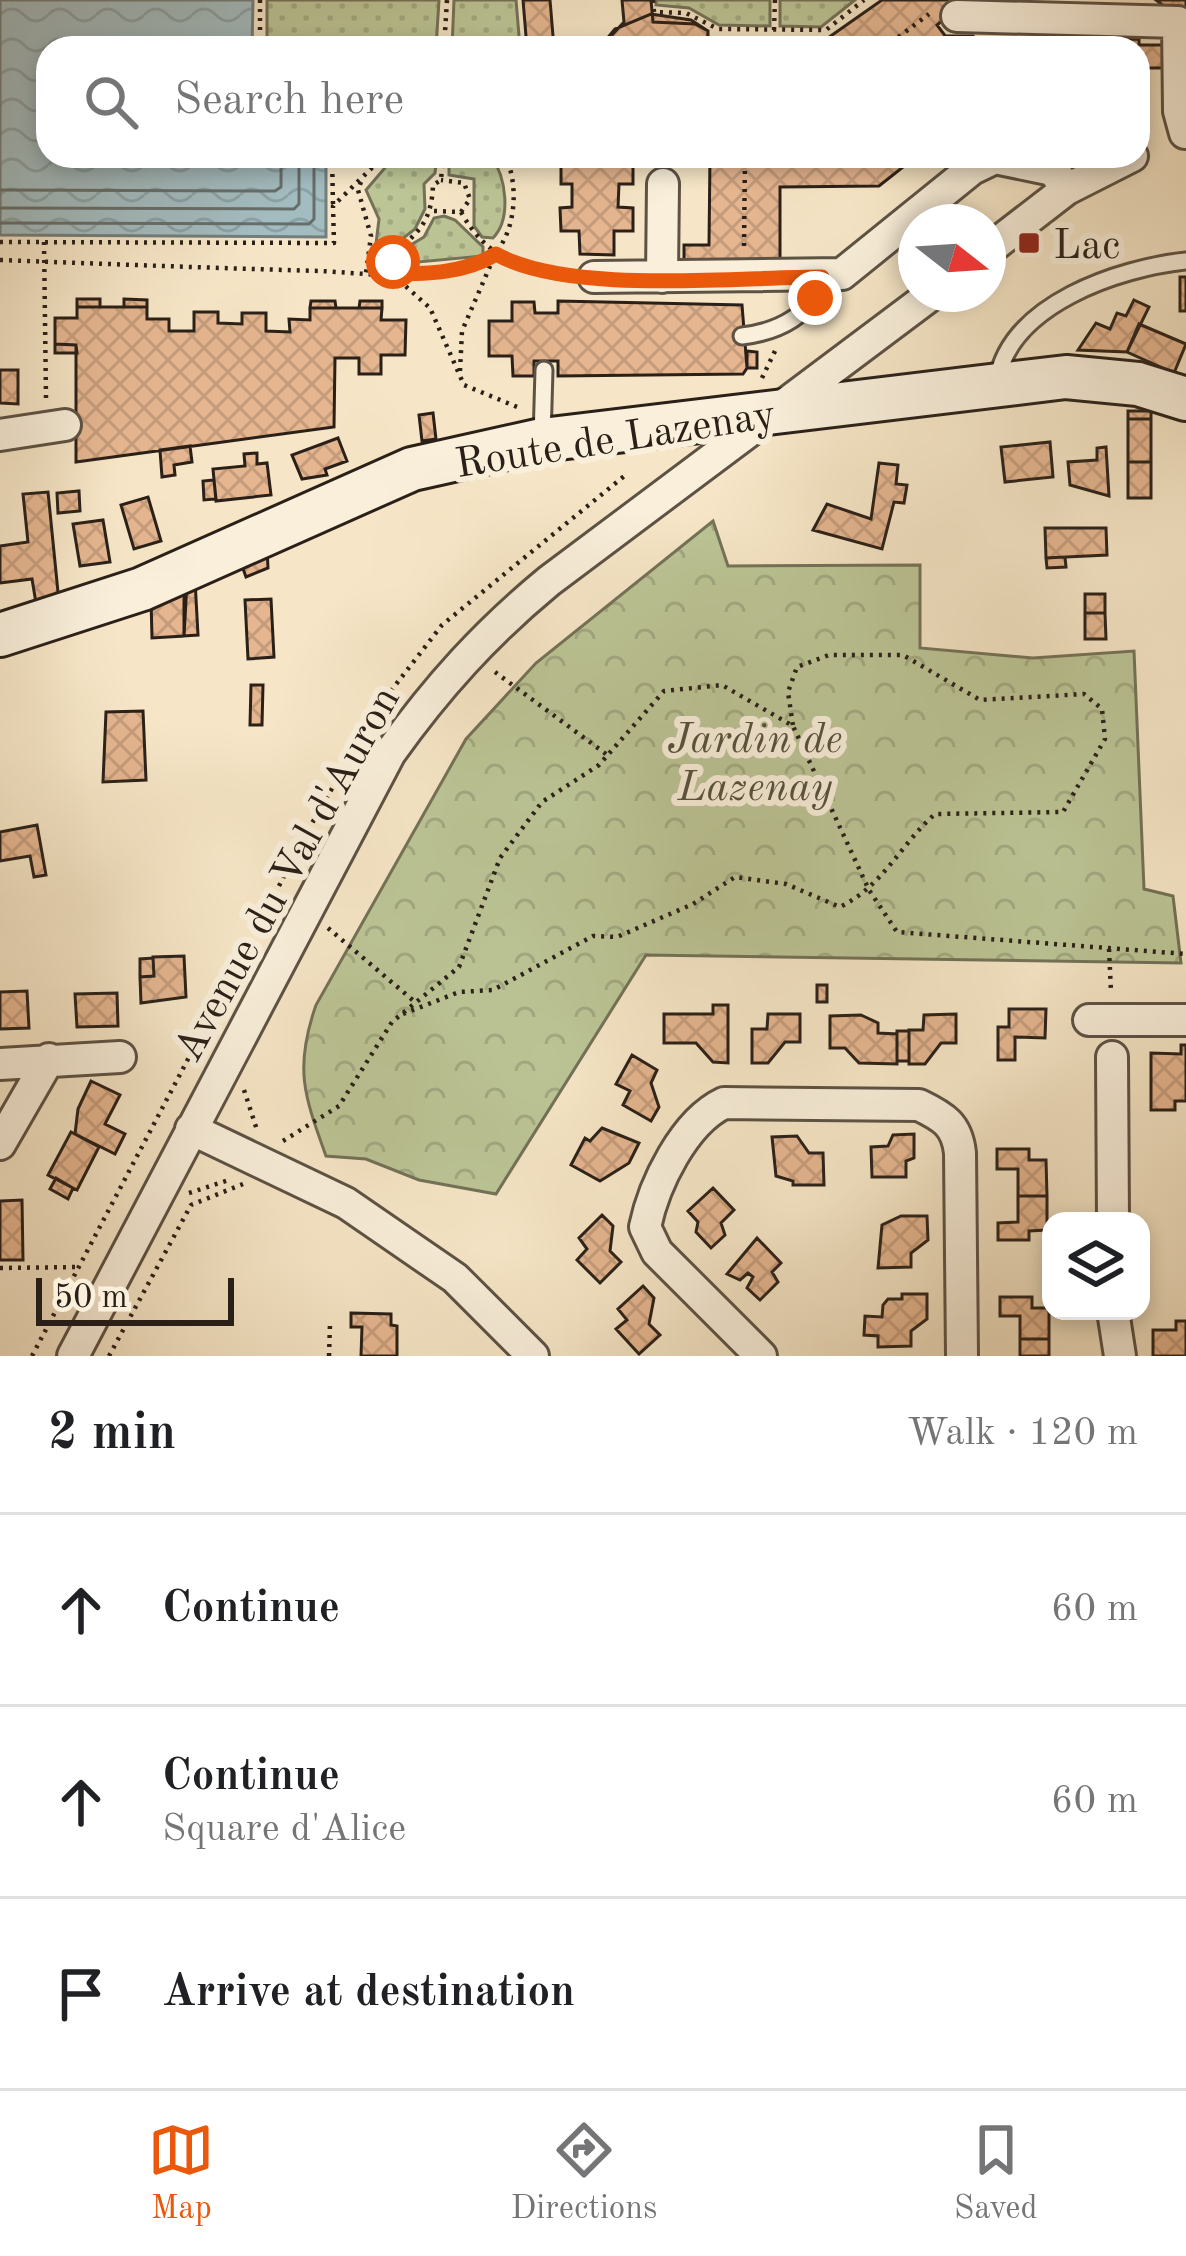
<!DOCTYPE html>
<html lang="en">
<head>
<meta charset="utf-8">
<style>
  body { margin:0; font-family:"Old Standard TT",serif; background:#f2f2f2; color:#202124 }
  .controls { position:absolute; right:36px; bottom:36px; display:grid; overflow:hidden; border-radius:24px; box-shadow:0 6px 18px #0003 }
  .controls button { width:108px; height:108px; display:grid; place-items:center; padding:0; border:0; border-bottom:3px solid #e0e0e0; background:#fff; color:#202124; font:60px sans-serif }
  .compass { position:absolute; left:898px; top:204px; width:108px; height:108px; border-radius:50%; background:#fff; box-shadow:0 6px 18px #0003; rotate:107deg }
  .scale { position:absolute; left:36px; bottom:30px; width:198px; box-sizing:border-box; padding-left:12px; border:6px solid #2a2018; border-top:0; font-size:33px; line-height:42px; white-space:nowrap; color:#2a2018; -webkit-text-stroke:9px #f9efdb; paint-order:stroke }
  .stop { position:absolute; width:36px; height:36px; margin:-27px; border:9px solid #ea580c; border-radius:50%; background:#fff }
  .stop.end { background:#ea580c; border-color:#fff; box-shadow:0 3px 12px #0008 }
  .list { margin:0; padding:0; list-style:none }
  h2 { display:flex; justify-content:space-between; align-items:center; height:156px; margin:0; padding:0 48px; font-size:51px }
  h2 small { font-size:39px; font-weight:400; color:#757577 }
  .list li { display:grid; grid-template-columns:78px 1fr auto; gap:36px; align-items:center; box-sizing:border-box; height:192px; padding:0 48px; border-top:3px solid #e0e0e0 }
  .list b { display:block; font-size:45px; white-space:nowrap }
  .list p { margin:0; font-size:39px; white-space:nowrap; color:#757577 }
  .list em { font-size:39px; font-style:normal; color:#757577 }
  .icon { flex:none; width:66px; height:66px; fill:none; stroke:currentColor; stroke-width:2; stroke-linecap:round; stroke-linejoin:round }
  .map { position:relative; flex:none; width:1186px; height:1356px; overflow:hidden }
  .search { position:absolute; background:#fff; box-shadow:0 6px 18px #0003; left:36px; right:36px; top:36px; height:132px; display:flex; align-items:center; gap:30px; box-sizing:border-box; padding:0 42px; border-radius:36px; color:#757577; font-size:45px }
  .sheet { height:732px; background:#fff }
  nav { display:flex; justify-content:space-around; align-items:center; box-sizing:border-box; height:168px; border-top:3px solid #e0e0e0; background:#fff; font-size:33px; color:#757577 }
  nav a { display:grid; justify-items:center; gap:6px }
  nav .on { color:#ea580c }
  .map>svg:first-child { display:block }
  .grass { fill:url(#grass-dots); stroke:#737257; stroke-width:3 }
  .park { fill:url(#park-crowns); stroke:#737257; stroke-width:3 }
  .water { fill:url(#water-waves); stroke:#737e7d; stroke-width:3 }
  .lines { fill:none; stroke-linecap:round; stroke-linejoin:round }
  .shore { stroke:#666e6c; stroke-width:3 }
  .building { fill:url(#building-cross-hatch); stroke:#2a2018; stroke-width:3 }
  .lane-casing { stroke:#5d5244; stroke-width:21 }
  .street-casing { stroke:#5d5244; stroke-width:36 }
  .secondary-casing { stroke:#2a2018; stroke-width:48 }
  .path { stroke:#2a2018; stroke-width:4.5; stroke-dasharray:3 6; stroke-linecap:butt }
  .lane { stroke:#f9efdb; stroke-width:15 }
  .street { stroke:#f9efdb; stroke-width:30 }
  .secondary { stroke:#f9efdb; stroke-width:42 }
  .route { stroke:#ea580c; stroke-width:15 }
  .poi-dot { fill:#8f2418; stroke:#f9efdb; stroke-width:4.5 }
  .labels { text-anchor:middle; stroke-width:12; stroke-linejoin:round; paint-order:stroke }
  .poi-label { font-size:42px; fill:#2a2018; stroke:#f9efdb; text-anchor:start }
  .street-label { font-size:42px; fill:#2a2018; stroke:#f9efdb }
  .park-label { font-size:42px; font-style:italic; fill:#56523e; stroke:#f9efdb }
</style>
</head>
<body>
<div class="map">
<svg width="1186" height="1356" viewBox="0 0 1186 1356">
  <defs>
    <pattern id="grass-dots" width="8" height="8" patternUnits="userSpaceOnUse" patternTransform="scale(3)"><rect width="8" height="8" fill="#bcc596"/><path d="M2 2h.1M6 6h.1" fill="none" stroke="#a2a981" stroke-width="1.8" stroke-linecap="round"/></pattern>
    <pattern id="park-crowns" width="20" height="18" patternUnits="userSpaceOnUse" patternTransform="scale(3)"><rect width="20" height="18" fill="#bcc596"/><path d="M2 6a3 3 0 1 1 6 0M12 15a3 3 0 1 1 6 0" fill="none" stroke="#a2a981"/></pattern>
    <pattern id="water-waves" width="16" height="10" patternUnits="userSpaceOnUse" patternTransform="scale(3)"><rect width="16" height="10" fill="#a3bcc0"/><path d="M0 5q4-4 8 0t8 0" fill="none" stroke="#8ca1a4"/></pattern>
    <pattern id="building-cross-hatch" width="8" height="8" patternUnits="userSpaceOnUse" patternTransform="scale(3)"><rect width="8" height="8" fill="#e5b690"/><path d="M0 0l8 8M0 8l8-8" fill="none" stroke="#c59c7b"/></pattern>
  </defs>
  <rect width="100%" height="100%" fill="#f6e6c7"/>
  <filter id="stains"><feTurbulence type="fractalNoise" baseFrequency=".00167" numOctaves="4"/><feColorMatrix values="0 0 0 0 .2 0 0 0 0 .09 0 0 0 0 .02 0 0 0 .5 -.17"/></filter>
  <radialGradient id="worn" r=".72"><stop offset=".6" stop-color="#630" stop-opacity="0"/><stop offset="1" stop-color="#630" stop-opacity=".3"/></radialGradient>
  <path class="grass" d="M267 0H439L436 48 267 45Z
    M454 0H516L520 48H452Z
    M656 0H770V26L719 25 689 8 656 5Z
    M780 0H855L821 27 780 26Z
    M395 156H437L435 173 424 184 425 209 415 229 379 257 375 252 379 219 366 190Z
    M449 156H491C506 177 512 218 493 238L482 237 474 226V179L449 175Z
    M444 216 455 220 483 247V256L408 263 404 249 424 237 434 218Z"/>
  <path class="park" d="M713 521 728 566 920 565V648L1033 658 1134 651 1144 889 1173 896 1181 963 646 955 496 1194 419 1180 366 1159 326 1156C304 1095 294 1068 316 1005L466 739 536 663Z"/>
  <path class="water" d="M0 0H253L252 48H48V156H326V237L0 235Z"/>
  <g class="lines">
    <path class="shore" d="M0 190 275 191 281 187V156
      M0 208 294 209 299 204V156
      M0 223 309 224 314 219V156"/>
  </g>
  <path class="building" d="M523 0H550L554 48H527Z
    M622 0H651L653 22 695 24 708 31V40H825L882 0H959L963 4 937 25 949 41 1139 39V45H1166V68H1138V48H600L624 22Z
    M1156 0H1186V12L1177 6 1172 12Z
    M651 14 691 20 708 31 707 48H599L615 29Z
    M946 36H973V42L949 41Z
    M580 156 633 161V184H619L618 207 633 208V231H614V255L580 254 579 231H561L560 208 572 207V184H561V161Z
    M710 156H917L879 186 780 187V266L684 268V245H709Z
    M1180 277H1186V311H1180Z
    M77 299H100V307H77Z
    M124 299 147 300V307H124Z
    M1134 300 1149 307 1127 352 1078 350 1096 323 1110 329 1117 313 1126 316Z
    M311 301H335L336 308H310Z
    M360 301H382V308H359Z
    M558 301 742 305 747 368 743 374 558 376V361H534V376H513L512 356H489V321H512V302H534L535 313H558Z
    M77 307H147V319H169V331H194V312H218V323L242 324V313H266V331L290 332 289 319 310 320V308H382L381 320H406L405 355H381V374H359V358H335L334 427 76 462V345L55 344V318H77Z
    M1139 324 1186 344 1174 373 1127 352Z
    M55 344 76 345 77 353H55Z
    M747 351 757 352V368H747Z
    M0 370H18V404L0 403Z
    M1128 411H1151V419H1128Z
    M433 413 436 439 422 441 419 415Z
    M1128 419H1151V462H1128Z
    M338 438 347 461 325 469 327 475 302 479 292 455Z
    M1050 442 1053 477 1005 482 1001 447Z
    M190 446 192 462 174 465 175 475 162 477 160 450Z
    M1106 447 1109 496 1070 485 1068 462 1097 460V448Z
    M257 453V464L267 463 271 495 216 501 213 469 245 466 244 454Z
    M1128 462H1151V498H1128Z
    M879 463 898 465 896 484 907 485 904 503 894 502 882 549 813 530 827 504 871 519Z
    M214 480 216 499 204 500 203 481Z
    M79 491 80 511 58 513 57 493Z
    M48 492 59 602 37 609 32 579 0 583V546L28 542 23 494Z
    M148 497 161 541 134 549 121 505Z
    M103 520 110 562 80 566 73 524Z
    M1045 528H1106L1107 555 1046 558Z
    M267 549 268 568 246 577 240 560Z
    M1065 557 1066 567 1047 568 1046 558Z
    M195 580 198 635 184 636V599L187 583Z
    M187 583 184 636 152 638 151 599Z
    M1085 594H1105V613H1085Z
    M271 599 274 657 248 659 245 600Z
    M1085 613H1105L1106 639H1085Z
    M251 685H263L262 725H250Z
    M143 711 146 780 103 782 106 712Z
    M37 825 46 875 34 877 30 856 0 861V832Z
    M184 956 186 997 141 1003 140 977 154 976 153 957Z
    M153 958 154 976 140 977V959Z
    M817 985H827V1002H817Z
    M27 991 29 1028 0 1029V992Z
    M117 993 118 1026 77 1027 75 994Z
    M713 1005H728V1063L713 1062 696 1043H664V1014H713Z
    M1009 1009H1046L1045 1038 1015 1037V1060H998V1027H1009Z
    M768 1014H800V1042H785L768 1063H752V1029H767Z
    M956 1014V1043H941L925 1064H909V1030H923L924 1015Z
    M861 1015 878 1023V1033L897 1034V1064L859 1063 845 1048H830V1016Z
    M897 1031H909V1061H897Z
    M1181 1045H1186V1101H1175V1110H1151V1053L1181 1054Z
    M632 1055 657 1070 651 1083 659 1107 651 1121 623 1105 630 1091 616 1084Z
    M91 1081 120 1095 105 1124 125 1134 115 1154 75 1134 78 1109Z
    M602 1128 639 1143 629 1163 600 1181 571 1165 585 1138 590 1141Z
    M71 1132 99 1147 77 1190 48 1175Z
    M914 1134V1158L906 1161V1177H872L871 1147 888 1146 893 1135Z
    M797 1136 809 1153H823L824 1185H793V1181L776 1176 772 1137Z
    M997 1149H1029V1160H1046L1047 1196H1018V1169H997Z
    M56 1178 73 1188 68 1199 50 1189Z
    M713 1188 734 1210 721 1223 725 1235 711 1248 696 1232 698 1222 688 1211Z
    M1018 1196H1047V1230L1029 1231V1240H998V1223L1018 1222Z
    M22 1200 23 1260H0V1201Z
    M602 1215 613 1226 610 1251 621 1262 600 1283 577 1260 587 1249 579 1238Z
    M901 1216H927L928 1240 911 1253V1267L878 1268 882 1225Z
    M757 1238 781 1263 772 1272 778 1282 760 1300 747 1288 753 1277 748 1273 740 1280 727 1274Z
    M643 1286 654 1298 649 1324 660 1335 639 1354 616 1329 627 1320 618 1309Z
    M902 1294H927V1319L911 1331V1346L878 1347V1336L864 1335 865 1316 882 1317 883 1305 888 1299H902Z
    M1000 1297H1032V1308H1049V1339H1020V1316H1000Z
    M351 1313 391 1314V1325L397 1326V1356H361L362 1327H351Z
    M1176 1321H1186V1356H1153V1330H1176Z
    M1020 1339H1049V1356H1020Z"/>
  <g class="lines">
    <g class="lane-casing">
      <path id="lane" d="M742 336C777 332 815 315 822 276
        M997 381C1010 304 1119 268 1186 261
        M542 439 544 370"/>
    </g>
    <g class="street-casing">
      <path id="street" d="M957 16 1178 22 1179 111 1185 133
        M988 250 1067 189 1132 156
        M594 277 842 274 972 169 995 158 1053 170 1067 189
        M662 277 663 184
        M0 435 65 425
        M1089 1020H1186
        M1112 1057 1113 1221
        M0 1064 120 1057
        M191 1129 346 1203 455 1278 533 1356
        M0 1144 49 1059
        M1113 1311 1120 1356
        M73 1356 390 753C437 687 486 633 549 581L932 294
        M761 1356 657 1252 645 1227C654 1184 684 1122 724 1103L919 1105C944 1117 957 1125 960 1153L962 1356"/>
    </g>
    <g class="secondary-casing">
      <path id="secondary" d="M0 635 142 589 412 469 542 440 1066 377 1138 384 1186 399"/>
    </g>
    <path class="path" d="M653 0 654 12 686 13 718 29 826 30 864 0
      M774 30 775 0
      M260 48V0
      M444 48 447 0
      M884 48 929 14
      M1138 74H1154
      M332 156 333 204
      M443 156 441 180 433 185C431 244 395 233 392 274L430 308 464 385 522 409
      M361 182 358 190 371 236 366 273
      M434 211 461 212 470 199 464 183 441 180
      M461 212C486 257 520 270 568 274
      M0 242 334 243 333 206 384 156
      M44 242 46 398
      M744 246 745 156
      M0 260C107 264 213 268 320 271 367 273 429 283 475 267 515 253 522 189 505 156
      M460 371 462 331 494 257
      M762 378 775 351
      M495 672 606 754
      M328 928 415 1002
      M1109 949 1111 992
      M403 1014 459 992 493 990 593 936 617 937 693 904 735 877 786 884 840 907C884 885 900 845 935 814L1063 812 1105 739 1102 709 1084 694 980 700 903 655H829L797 667 788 692 793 726
      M244 1090 257 1130
      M283 1141 339 1106 392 1022 459 967 500 858 542 802 599 765 664 691 722 685 793 726 869 890 897 932 1186 954
      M189 1193 229 1180
      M0 1268 78 1267
      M32 1356 311 825 380 705 442 625 628 473
      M109 1356 191 1205 243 1184
      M329 1356 330 1324"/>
    <use href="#lane" class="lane"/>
    <use href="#street" class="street"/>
    <use href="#secondary" class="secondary"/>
  </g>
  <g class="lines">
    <path class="route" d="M393 262 392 274C428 274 465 273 496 254 569 295 734 277 822 277L815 298"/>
  </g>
  <rect class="poi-dot" x="1017" y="231" width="24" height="24" rx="6"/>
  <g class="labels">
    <g class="poi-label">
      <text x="1053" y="258">Lac</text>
    </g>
    <g class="street-label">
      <text transform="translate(615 437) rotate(-9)" y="15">Route de Lazenay</text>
      <text transform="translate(285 873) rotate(-61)" y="15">Avenue du Val d'Auron</text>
    </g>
    <g class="park-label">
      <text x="755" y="752">Jardin de<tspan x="755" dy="48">Lazenay</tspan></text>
    </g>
  </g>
  <rect width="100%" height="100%" filter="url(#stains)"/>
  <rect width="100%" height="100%" fill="url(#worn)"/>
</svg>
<div class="controls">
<button><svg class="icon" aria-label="layers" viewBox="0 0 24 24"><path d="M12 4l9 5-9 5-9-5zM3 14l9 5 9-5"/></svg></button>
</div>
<svg class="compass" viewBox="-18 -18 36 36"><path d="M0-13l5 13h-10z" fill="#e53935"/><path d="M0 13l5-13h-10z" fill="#757577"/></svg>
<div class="scale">50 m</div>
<div class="stop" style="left:393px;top:262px"></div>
<div class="stop end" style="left:815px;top:298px"></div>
<div class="search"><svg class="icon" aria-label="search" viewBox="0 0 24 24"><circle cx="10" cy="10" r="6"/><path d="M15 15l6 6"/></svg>Search here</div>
</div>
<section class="sheet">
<h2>2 min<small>Walk · 120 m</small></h2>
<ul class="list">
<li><svg class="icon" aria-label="ahead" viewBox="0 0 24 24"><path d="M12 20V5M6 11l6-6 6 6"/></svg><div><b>Continue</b></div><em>60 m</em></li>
<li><svg class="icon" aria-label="ahead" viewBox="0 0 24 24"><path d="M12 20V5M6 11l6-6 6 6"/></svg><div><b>Continue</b><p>Square d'Alice</p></div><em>60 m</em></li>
<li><svg class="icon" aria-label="arrive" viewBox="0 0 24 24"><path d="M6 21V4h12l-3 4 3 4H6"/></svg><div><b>Arrive at destination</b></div></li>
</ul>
</section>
<nav>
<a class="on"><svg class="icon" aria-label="map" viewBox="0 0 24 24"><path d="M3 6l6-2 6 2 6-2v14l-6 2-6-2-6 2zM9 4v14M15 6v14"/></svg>Map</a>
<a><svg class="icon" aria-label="directions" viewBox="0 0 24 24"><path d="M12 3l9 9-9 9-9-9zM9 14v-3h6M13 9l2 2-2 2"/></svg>Directions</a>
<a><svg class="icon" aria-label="saved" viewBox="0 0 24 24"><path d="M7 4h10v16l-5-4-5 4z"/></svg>Saved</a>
</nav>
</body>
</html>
